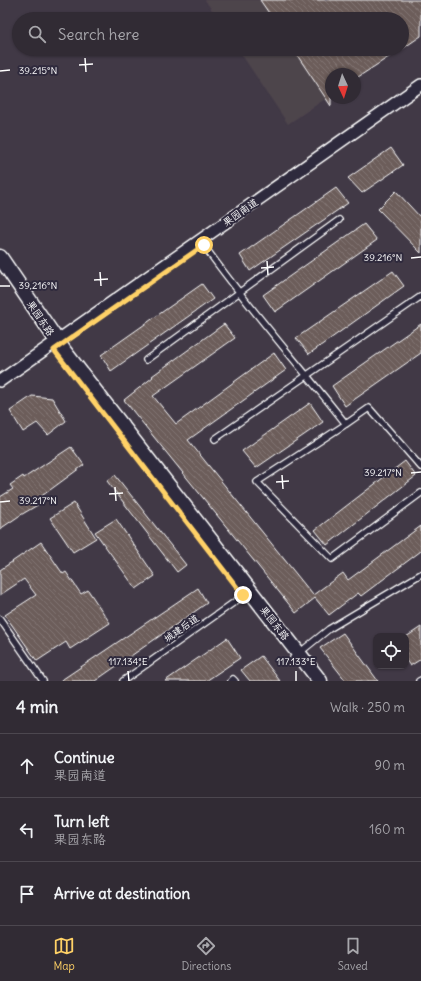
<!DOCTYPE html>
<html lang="en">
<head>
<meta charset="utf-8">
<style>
  body { margin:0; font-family:Delius,"LXGW WenKai TC",sans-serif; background:#39333c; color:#f1f3f6 }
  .controls { position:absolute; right:12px; bottom:12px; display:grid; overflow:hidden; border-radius:8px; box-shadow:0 1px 3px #0004 }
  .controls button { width:36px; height:36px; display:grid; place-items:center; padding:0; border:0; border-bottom:1px solid #4c474f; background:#312b34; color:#f1f3f6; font:20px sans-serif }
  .compass { position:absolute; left:325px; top:68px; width:36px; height:36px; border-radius:50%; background:#312b34; box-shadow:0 1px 3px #0004; rotate:176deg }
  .stop { position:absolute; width:12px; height:12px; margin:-9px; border:3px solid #ffd166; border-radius:50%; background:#fff }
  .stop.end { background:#ffd166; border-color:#fff; box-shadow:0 1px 4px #0008 }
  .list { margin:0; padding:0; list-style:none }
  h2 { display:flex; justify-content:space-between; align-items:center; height:52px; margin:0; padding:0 16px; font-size:17px }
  h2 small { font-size:13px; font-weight:400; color:#a8a7ac }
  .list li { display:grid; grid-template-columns:26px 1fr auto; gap:12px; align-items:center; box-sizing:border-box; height:64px; padding:0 16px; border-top:1px solid #4c474f }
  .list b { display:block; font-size:15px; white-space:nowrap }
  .list p { margin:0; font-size:13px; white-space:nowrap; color:#a8a7ac }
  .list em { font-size:13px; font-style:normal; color:#a8a7ac }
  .icon { flex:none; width:22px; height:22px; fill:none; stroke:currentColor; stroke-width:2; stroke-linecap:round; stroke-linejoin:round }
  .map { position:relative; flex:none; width:421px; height:681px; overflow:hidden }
  .search { position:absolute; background:#312b34; box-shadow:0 1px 3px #0004; left:12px; right:12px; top:12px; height:44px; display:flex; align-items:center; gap:10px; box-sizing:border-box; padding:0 14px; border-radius:22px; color:#a8a7ac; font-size:15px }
  .sheet { height:244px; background:#312b34 }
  nav { display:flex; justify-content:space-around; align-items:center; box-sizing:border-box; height:56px; border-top:1px solid #4c474f; background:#312b34; font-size:11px; color:#a8a7ac }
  nav a { display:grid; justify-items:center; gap:2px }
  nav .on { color:#ffd166 }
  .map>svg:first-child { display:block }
  .built { fill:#4e444c }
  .building { fill:url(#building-back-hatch); stroke:#fff }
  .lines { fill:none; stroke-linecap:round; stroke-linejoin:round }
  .service-casing { stroke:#fff; stroke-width:8 }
  .minor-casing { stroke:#fff; stroke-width:14 }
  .tertiary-casing { stroke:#fff; stroke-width:17 }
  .service { stroke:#2f2a3d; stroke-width:5.5 }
  .minor { stroke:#2f2a3d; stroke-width:11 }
  .tertiary { stroke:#2f2a3d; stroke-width:14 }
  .route { stroke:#ffd166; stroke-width:5 }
  .ticks { fill:none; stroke:#fff; stroke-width:1.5 }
  .labels { text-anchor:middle; stroke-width:4; stroke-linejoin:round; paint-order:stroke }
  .street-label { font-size:10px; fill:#fff; stroke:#2f2a3d }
  .ticks-label { font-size:10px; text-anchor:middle; fill:#fff; stroke:#2f2a3d; stroke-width:4; stroke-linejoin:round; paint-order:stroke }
</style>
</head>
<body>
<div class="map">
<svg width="421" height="681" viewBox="0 0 421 681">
  <defs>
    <pattern id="building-back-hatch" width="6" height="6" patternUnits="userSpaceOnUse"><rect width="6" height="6" fill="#6c5d5a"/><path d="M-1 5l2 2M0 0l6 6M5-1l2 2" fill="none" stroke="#827573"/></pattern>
  </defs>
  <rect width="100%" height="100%" fill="#413946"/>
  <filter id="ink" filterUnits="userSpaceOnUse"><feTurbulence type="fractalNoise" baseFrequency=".025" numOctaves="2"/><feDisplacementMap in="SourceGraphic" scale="8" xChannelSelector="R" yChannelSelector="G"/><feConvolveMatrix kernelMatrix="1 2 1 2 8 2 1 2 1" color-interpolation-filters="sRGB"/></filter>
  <g filter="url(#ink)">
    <path class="built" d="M205 0H421V36L402 49V19H218Z
      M238 49H401L355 79V74H331V95L288 124Z"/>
    <path class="building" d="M260 0H421V36L402 49V19H273Z
      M293 49H401L355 79V74H331V106Z
      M391 148 403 165 362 193 348 178Z
      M336 188 348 203 250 271 240 255Z
      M396 191 421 218V253L378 209Z
      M364 224 377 240 275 312 263 295Z
      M393 271 404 286 309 354 296 338Z
      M202 284 213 299 111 371 101 355Z
      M224 324 235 338 153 396 176 424 274 353 286 370 188 440 313 595 343 573 348 580 421 526V551L361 596 358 593 329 615 315 598 296 613 124 400 153 377 152 376Z
      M421 324V353L345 406 332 386Z
      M32 396 52 398 66 421 48 435 37 423 23 432 10 411Z
      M310 403 323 422 256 468 242 451Z
      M71 447 84 465 39 498 41 503 19 516 0 529V497L13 489 10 485 23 476 24 478Z
      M405 461 416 476 327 545 315 530Z
      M115 475 186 565 177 572 107 481Z
      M74 503 96 538 73 552 50 518Z
      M116 519 155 576 136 589 95 532Z
      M41 542 63 574 66 572 81 594 88 590 110 623 70 649 66 642 37 661 5 615 36 595 24 579 0 595V570Z
      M198 588 207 603 95 681H60Z
      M421 627V659L410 666 406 660V637Z
      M343 633 378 681H346L320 648Z
      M227 638 240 658 206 681H165Z
      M261 656 280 681H250L241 670Z"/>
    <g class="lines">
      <g class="service-casing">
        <path id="service" d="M200 240C245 304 298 363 346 424
          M146 360 339 220
          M215 439 420 297
          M421 467 369 408 346 424 257 482 332 559 421 493
          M0 619 43 681
          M293 658 329 629 421 574
          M123 681 250 591
          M231 681 233 679 235 681
          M419 681 421 680"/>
      </g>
      <g class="minor-casing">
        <path id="minor" d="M0 381 421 85"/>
      </g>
      <g class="tertiary-casing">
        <path id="tertiary" d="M0 257 64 351 320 681"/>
      </g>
      <use href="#service" class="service"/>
      <use href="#minor" class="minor"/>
      <use href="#tertiary" class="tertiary"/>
    </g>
  </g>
  <g class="lines" filter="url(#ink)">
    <path class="route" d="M204 245 54 350 243 595"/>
  </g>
  <path class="ticks" d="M85 58 86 72M79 65 93 64M0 71 10 70M411 258 421 257M267 261 268 275M261 268 274 267M100 272 101 286M94 280 108 279M0 286H10M411 473 421 472M282 475 283 489M276 482 289 481M115 487 116 501M109 494 123 493M0 502 10 501M128 671 129 681M296 671V681"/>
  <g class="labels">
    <g class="street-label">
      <text transform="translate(240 212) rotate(-35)" y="4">果园南道</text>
      <text transform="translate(41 318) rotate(56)" y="4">果园东路</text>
      <text transform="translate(275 623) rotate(52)" y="4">果园东路</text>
      <text transform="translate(181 628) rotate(-35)" y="4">城建后道</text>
    </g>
  </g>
  <g class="ticks-label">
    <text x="38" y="74">39.215°N</text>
    <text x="383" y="261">39.216°N</text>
    <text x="38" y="289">39.216°N</text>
    <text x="383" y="476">39.217°N</text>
    <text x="38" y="504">39.217°N</text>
    <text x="128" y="665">117.134°E</text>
    <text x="296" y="665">117.133°E</text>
  </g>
</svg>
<div class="controls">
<button><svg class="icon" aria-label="locate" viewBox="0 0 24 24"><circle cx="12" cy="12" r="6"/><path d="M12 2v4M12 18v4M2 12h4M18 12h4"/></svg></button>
</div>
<svg class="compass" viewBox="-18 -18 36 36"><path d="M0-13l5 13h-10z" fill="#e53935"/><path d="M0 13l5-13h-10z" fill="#a8a7ac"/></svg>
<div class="stop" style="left:204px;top:245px"></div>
<div class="stop end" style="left:243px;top:595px"></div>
<div class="search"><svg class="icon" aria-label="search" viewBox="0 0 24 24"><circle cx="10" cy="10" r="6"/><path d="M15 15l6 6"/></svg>Search here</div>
</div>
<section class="sheet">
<h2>4 min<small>Walk · 250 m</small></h2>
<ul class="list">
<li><svg class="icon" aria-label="ahead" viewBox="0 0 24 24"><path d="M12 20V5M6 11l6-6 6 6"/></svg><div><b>Continue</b><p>果园南道</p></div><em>90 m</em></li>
<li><svg class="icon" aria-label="left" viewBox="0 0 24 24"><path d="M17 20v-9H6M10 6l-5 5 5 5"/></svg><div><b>Turn left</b><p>果园东路</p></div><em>160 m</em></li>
<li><svg class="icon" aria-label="arrive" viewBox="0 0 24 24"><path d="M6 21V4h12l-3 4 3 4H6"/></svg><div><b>Arrive at destination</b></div></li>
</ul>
</section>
<nav>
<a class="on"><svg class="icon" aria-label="map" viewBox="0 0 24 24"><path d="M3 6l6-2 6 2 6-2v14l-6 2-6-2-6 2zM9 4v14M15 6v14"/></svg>Map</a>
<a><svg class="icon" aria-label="directions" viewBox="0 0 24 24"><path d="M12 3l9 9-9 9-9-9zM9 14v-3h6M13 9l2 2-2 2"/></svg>Directions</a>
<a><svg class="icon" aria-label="saved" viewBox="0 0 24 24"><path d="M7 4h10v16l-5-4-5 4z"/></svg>Saved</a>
</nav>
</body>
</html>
